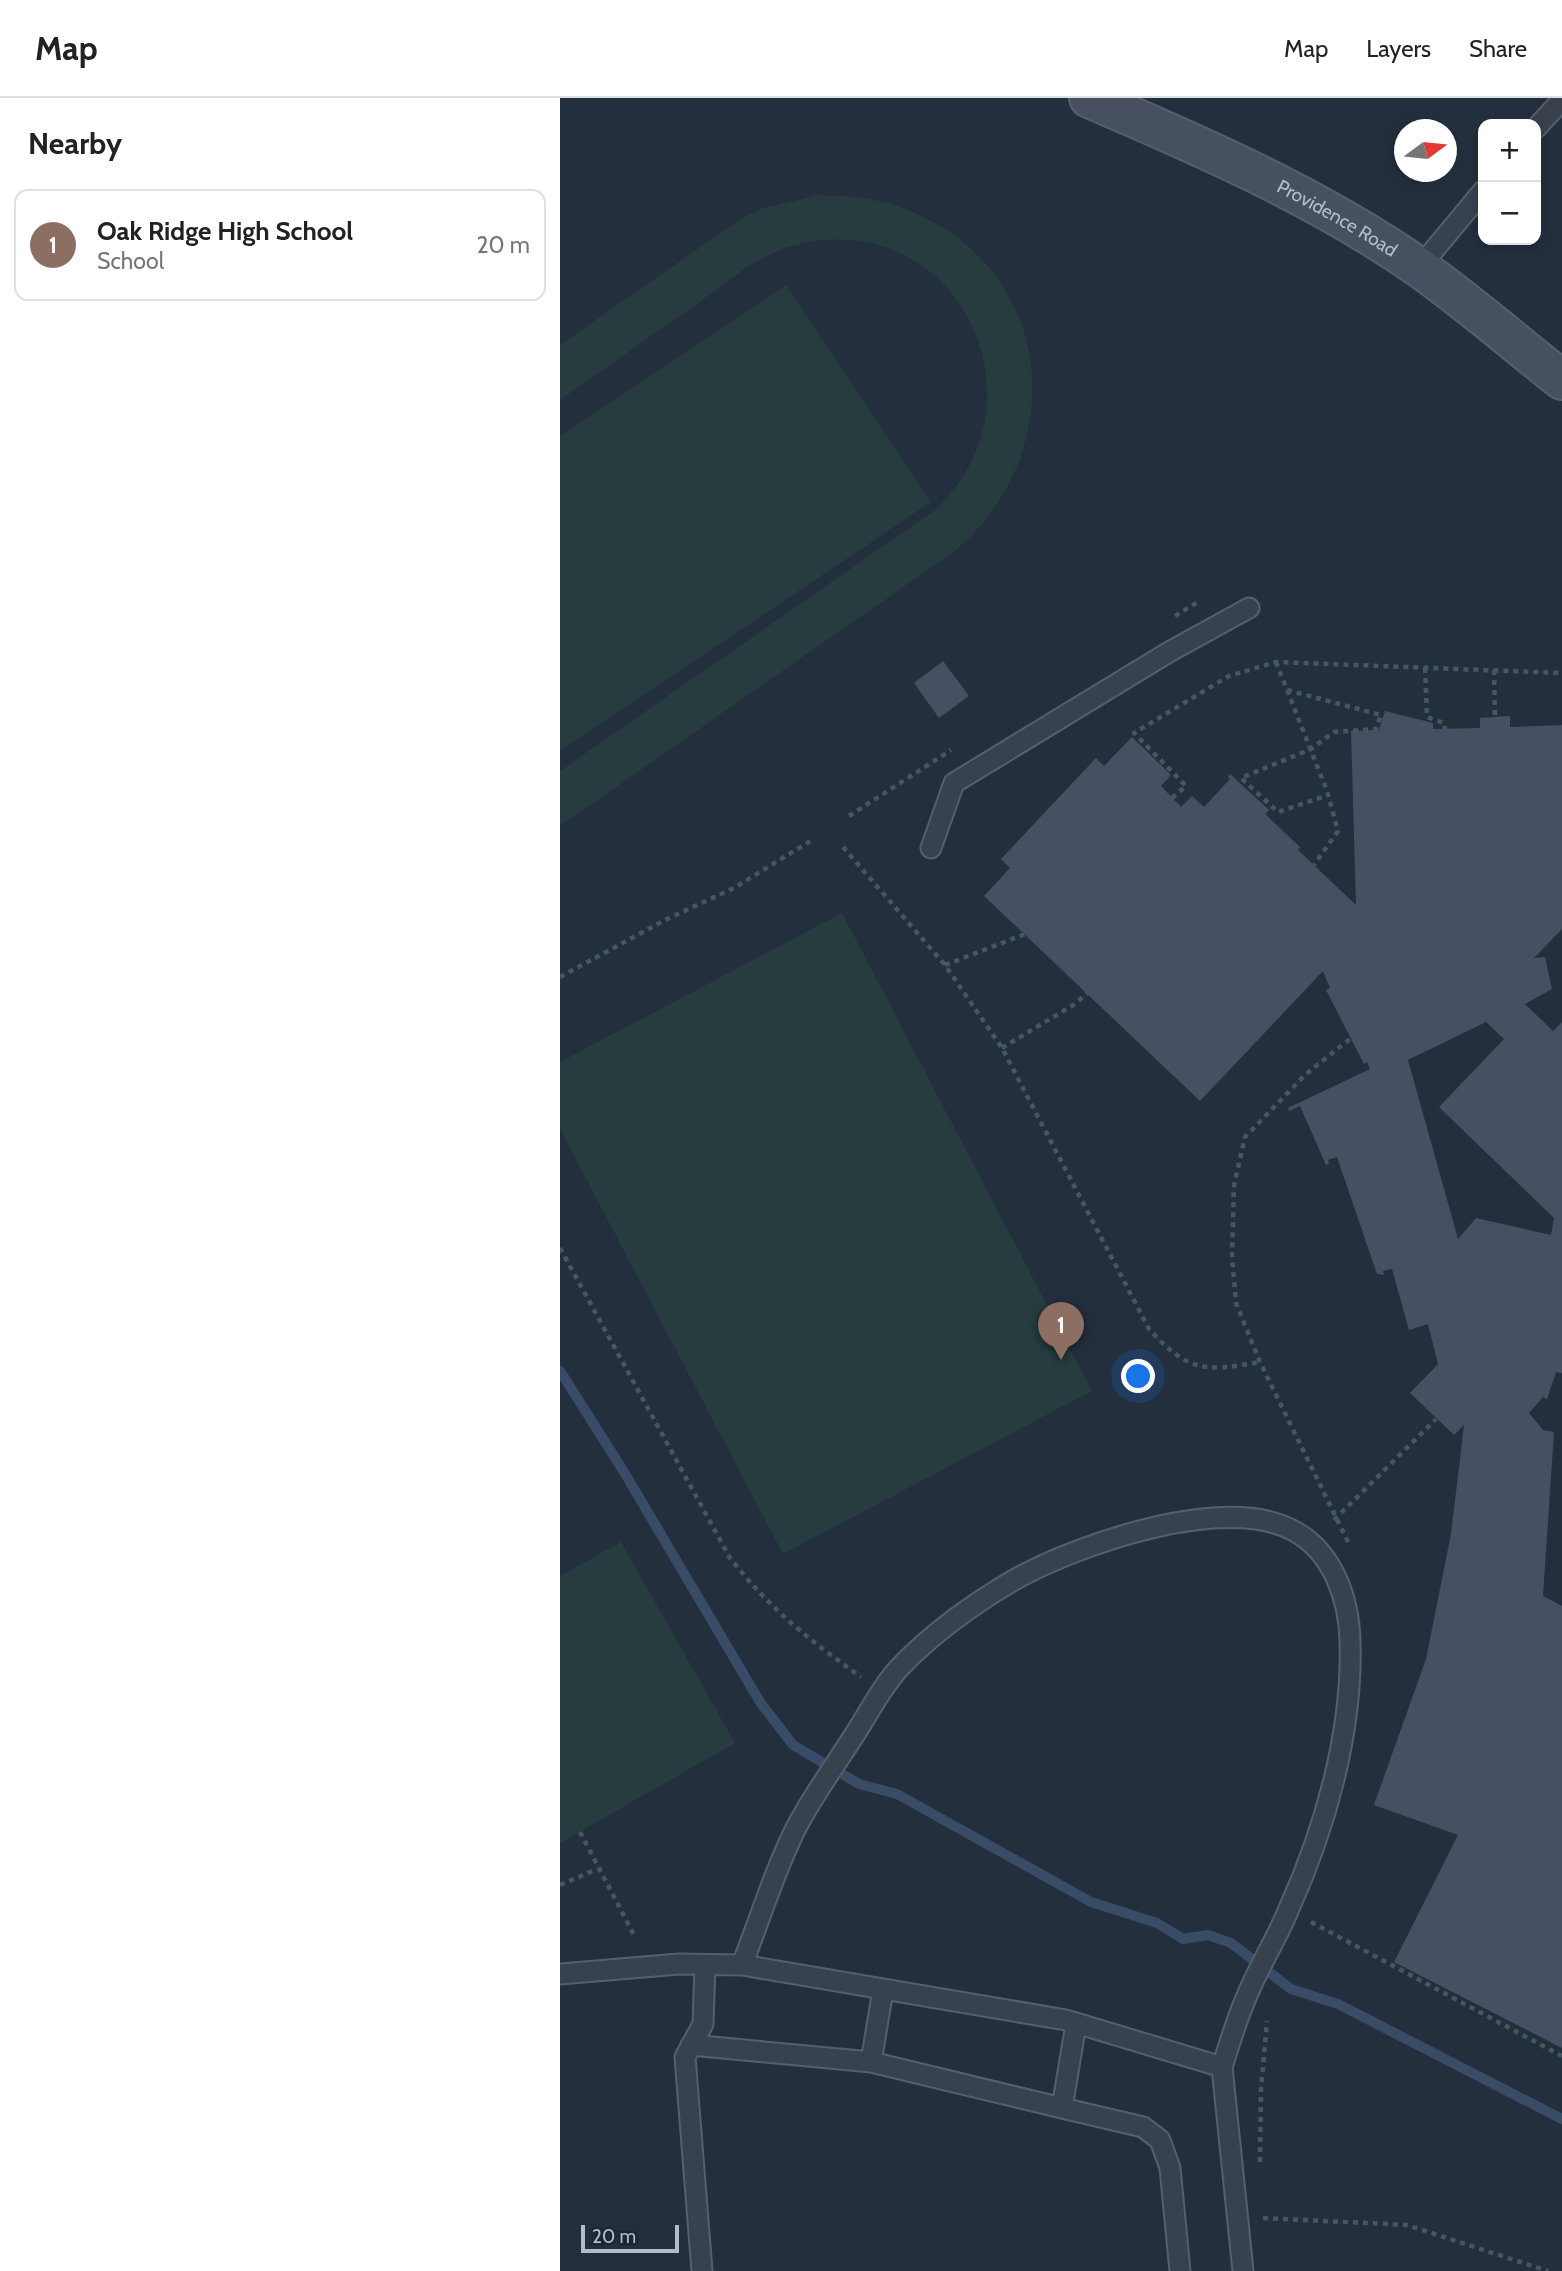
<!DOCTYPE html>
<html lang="en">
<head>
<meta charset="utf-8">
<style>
  body { margin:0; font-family:Cabin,sans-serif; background:#f6f6f6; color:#222 }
  .controls { position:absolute; right:21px; top:21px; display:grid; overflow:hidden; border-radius:14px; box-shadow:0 4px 10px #0003 }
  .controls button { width:63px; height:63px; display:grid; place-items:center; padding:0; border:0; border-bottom:2px solid #e0e0e0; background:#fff; color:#222; font:35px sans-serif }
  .compass { position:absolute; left:834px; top:21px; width:63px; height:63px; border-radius:50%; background:#fff; box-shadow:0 4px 10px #0003; rotate:75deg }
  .scale { position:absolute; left:21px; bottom:18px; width:98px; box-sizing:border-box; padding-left:7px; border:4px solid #b4bcc9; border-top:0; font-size:19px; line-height:24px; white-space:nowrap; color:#b4bcc9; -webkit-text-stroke:5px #1d2633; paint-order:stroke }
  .you { position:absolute; left:579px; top:1279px; width:24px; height:24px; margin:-18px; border:5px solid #fff; border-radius:50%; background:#1a73e8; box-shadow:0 0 0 10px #1a73e833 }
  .badge { display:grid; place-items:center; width:46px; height:46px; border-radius:50%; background:#516482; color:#fff; font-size:23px; font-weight:700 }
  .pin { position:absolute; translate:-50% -58px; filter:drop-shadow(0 2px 4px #0008) }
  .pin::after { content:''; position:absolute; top:37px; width:24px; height:21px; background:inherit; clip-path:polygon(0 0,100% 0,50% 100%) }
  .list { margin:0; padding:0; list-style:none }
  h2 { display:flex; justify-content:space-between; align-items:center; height:91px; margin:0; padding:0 28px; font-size:30px }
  h2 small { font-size:23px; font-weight:400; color:#767676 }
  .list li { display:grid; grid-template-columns:46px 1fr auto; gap:21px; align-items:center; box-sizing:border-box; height:112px; margin:0 14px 14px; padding:0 14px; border:2px solid #e0e0e0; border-radius:14px }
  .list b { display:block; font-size:26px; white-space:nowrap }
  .list p { margin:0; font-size:23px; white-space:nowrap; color:#767676 }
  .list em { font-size:23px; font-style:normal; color:#767676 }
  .map { position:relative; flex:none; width:1002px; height:2173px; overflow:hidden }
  header { display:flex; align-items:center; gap:42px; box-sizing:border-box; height:98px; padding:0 35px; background:#fff; border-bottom:2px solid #e0e0e0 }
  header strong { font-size:33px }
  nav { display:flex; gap:38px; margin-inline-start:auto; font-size:24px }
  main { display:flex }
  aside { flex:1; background:#fff }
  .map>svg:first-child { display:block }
  .green { fill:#263c3f }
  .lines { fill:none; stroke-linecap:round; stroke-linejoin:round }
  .stream { stroke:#394c67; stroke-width:10 }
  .building { fill:#455162; fill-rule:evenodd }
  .lane-casing { stroke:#565f6c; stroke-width:23 }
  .secondary-casing { stroke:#565f6c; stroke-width:42 }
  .path { stroke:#44595c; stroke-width:4.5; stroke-dasharray:5 5; stroke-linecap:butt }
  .lane { stroke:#38414e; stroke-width:19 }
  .secondary { stroke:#465061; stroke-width:38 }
  .labels { text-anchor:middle; stroke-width:7; stroke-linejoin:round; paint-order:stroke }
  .street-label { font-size:19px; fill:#b4bcc9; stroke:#1d2633 }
</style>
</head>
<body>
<header>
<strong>Map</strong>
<nav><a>Map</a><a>Layers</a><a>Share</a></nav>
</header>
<main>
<aside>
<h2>Nearby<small></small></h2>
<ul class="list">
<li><span class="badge" style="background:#8d6e63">1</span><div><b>Oak Ridge High School</b><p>School</p></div><em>20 m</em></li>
</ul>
</aside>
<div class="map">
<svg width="1002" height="2173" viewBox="0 0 1002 2173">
  <rect width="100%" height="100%" fill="#242f3e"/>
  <path class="green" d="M259 97C285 98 312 99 337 108 494 161 516 350 395 453L0 728V673L375 412C493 301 396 106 235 147 199 156 169 183 140 204 93 236 47 269 0 302V247L179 122 201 111Z
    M226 187 371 404 0 653V338Z
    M282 815 532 1293 223 1456 0 1031V964Z
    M61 1444 175 1645 0 1745V1478Z"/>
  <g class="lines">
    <path class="stream" d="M0 1273 64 1374 200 1604 233 1647 299 1686 337 1696 531 1804 597 1825 623 1841 648 1837 671 1845 731 1891 778 1906 1002 2021"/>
  </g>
  <path class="building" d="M383 563 409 598 379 620 354 585Z
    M825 613 873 625V631L920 630V620L950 618V629L1002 627V831L974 860 985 859 992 891 965 906 993 933 1002 924V1275L996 1274 987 1301 983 1299 969 1315 983 1332 994 1334 983 1498 1002 1508V1950L834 1864 898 1737 814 1707 866 1561 891 1436 904 1327 894 1337 850 1295 878 1266 868 1226 849 1232 832 1171 823 1173 824 1177 817 1176 777 1059 768 1062 769 1066 766 1067 740 1008 729 1013 728 1010 810 971 807 964 804 966 766 892 770 890 763 873 640 1003 424 798 450 770 441 761 536 660 544 668 572 639 611 677 601 688 621 709 632 698 644 709 670 681 668 679 670 676 709 712 705 716 740 749 738 752 796 807 791 633 819 632ZM926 924 944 941 879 1009 994 1120 991 1137 916 1120 898 1141 848 962Z"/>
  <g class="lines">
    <g class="lane-casing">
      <path id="lane" d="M976 30 1002 2
        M859 170 923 93
        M371 750 394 685 609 554 689 510
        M182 1867C200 1821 215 1771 237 1728 254 1696 276 1666 295 1636 310 1613 322 1588 341 1568 374 1534 413 1506 454 1482 518 1446 666 1395 734 1433 773 1454 789 1501 790 1543 793 1634 765 1731 728 1813 715 1844 696 1873 684 1905 675 1926 669 1948 662 1969
        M0 1876 119 1866 182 1867 506 1922 662 1969 683 2173
        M516 1926 502 2010 583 2029 600 2042 610 2070 620 2173
        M131 1947 311 1964 323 1892
        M311 1964 502 2010
        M142 2173 125 1959 143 1926 145 1868"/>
    </g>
    <g class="secondary-casing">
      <g id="secondary">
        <path id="s1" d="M529 0C643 49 758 99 860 170 909 205 955 245 1002 282"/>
      </g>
    </g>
    <path class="path" d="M615 518 638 504
      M716 564 767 693 778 733 754 767
      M865 570 867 619 884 625 885 631
      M934 572 935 619
      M727 592 821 617 816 631 774 634 751 651 681 680 718 714 768 697
      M612 700 626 688 574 635 669 578 716 564 1002 575
      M289 718 391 652
      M283 749 385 867 442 950 589 1231C628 1274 645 1274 700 1264
      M385 867 465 836
      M0 879 105 822 174 790 252 742
      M442 950 515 906 527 895
      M0 1150 170 1460C211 1512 248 1541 301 1579
      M774 1422 876 1321
      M788 1444 700 1264 676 1205 672 1158 674 1087 685 1039 746 976 791 940
      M20 1734 74 1837
      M0 1787 37 1771
      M751 1824 1002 1958
      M700 2064 701 1991 707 1923
      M703 2120 847 2127 988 2173"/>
    <use href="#lane" class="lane"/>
    <use href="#secondary" class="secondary"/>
  </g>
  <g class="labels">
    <g class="street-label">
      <text dy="7" stroke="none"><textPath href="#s1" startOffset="276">Providence Road</textPath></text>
    </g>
  </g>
</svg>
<div class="controls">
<button>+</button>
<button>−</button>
</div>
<svg class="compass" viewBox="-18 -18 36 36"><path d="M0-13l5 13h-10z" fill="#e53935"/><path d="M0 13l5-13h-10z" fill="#767676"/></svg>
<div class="scale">20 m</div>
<div class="you"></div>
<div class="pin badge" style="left:501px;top:1262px;background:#8d6e63">1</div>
</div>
</main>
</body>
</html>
